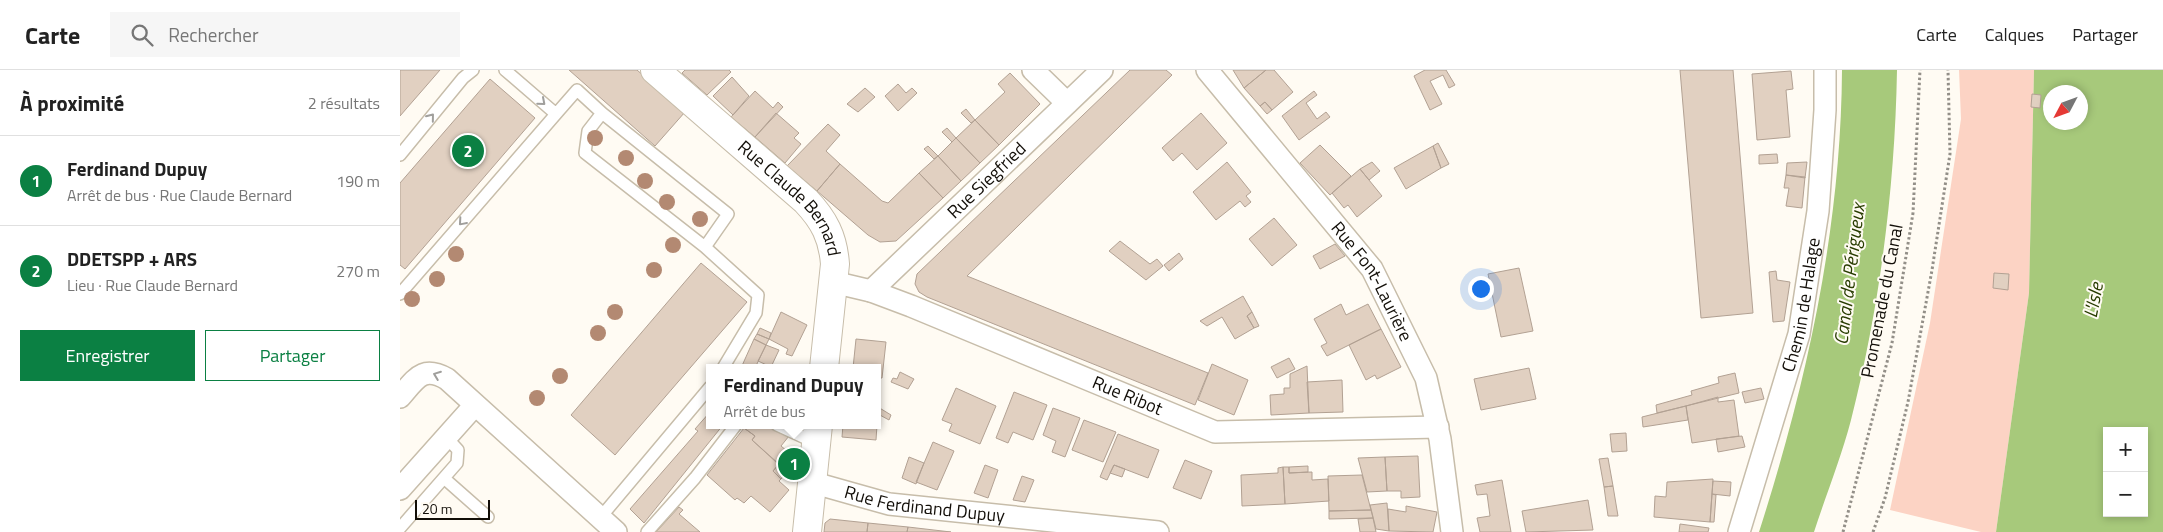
<!DOCTYPE html>
<html lang="fr">
<head>
<meta charset="utf-8">
<style>
  body { margin:0; font-family:"Titillium Web",sans-serif; background:#f6f6f6; color:#222 }
  .controls { position:absolute; right:15px; bottom:15px; display:grid; overflow:hidden; border-radius:0px; box-shadow:0 2px 8px #0003 }
  .controls button { width:45px; height:45px; display:grid; place-items:center; padding:0; border:0; border-bottom:1px solid #e0e0e0; background:#fff; color:#222; font:25px sans-serif }
  .compass { position:absolute; left:1643px; top:15px; width:45px; height:45px; border-radius:50%; background:#fff; box-shadow:0 2px 8px #0003; rotate:229deg }
  .scale { position:absolute; left:15px; bottom:12px; width:75px; box-sizing:border-box; padding-left:5px; border:2px solid #120e08; border-top:0; font-size:14px; line-height:18px; white-space:nowrap; color:#120e08; -webkit-text-stroke:4px #fffbf3; paint-order:stroke }
  .you { position:absolute; left:1080px; top:218px; width:18px; height:18px; margin:-12px; border:4px solid #fff; border-radius:50%; background:#1a73e8; box-shadow:0 0 0 8px #1a73e833 }
  .badge { display:grid; place-items:center; width:32px; height:32px; border-radius:50%; background:#0b8043; color:#fff; font-size:16px; font-weight:700 }
  .pin { position:absolute; translate:-50% -50%; border:2px solid #fff; box-shadow:0 1px 5px #0006 }
  .popup { position:absolute; left:306px; top:294px; width:175px; height:65px; box-sizing:border-box; display:grid; place-content:center; border-radius:0px; background:#fff; filter:drop-shadow(0 1px 4px #0005); font-size:16px; white-space:nowrap; color:#767676 }
  .popup b { font-size:19px; color:#222 }
  .popup::after { content:''; position:absolute; left:50%; top:100%; margin-left:-10px; border:10px solid transparent; border-top-color:#fff }
  .list { margin:0; padding:0; list-style:none }
  h2 { display:flex; justify-content:space-between; align-items:center; height:65px; margin:0; padding:0 20px; font-size:21px }
  h2 small { font-size:16px; font-weight:400; color:#767676 }
  .list li { display:grid; grid-template-columns:32px 1fr auto; gap:15px; align-items:center; box-sizing:border-box; height:90px; padding:0 20px; border-top:1px solid #e0e0e0 }
  .list b { display:block; font-size:19px; white-space:nowrap }
  .list p { margin:0; font-size:16px; white-space:nowrap; color:#767676 }
  .list em { font-size:16px; font-style:normal; color:#767676 }
  .actions { display:flex; gap:10px; padding:15px 20px }
  .actions a { flex:1; padding:11px 0; border:1px solid #0b8043; border-radius:0px; text-align:center; font-size:18px; color:#0b8043 }
  .actions .main { background:#0b8043; color:#fff }
  .icon { flex:none; width:28px; height:28px; fill:none; stroke:currentColor; stroke-width:2; stroke-linecap:round; stroke-linejoin:round }
  .map { position:relative; flex:none; width:1763px; height:462px; overflow:hidden }
  header { display:flex; align-items:center; gap:30px; box-sizing:border-box; height:70px; padding:0 25px; background:#fff; border-bottom:1px solid #e0e0e0 }
  header strong { font-size:24px }
  nav { display:flex; gap:28px; margin-inline-start:auto; font-size:18px }
  .search { width:350px; height:45px; background:#f6f6f6; display:flex; align-items:center; gap:12px; box-sizing:border-box; padding:0 18px; border-radius:0px; color:#767676; font-size:19px }
  main { display:flex }
  aside { flex:1; background:#fff }
  .map>svg:first-child { display:block }
  .green { fill:#fcd3c4 }
  .water { fill:#a7c97b; fill-rule:evenodd }
  .building { fill:#e1d0c1; stroke:#b2a193 }
  .lines { fill:none; stroke-linecap:round; stroke-linejoin:round }
  .service-casing { stroke:#c7bdaa; stroke-width:14 }
  .minor-casing { stroke:#c7bdaa; stroke-width:24 }
  .secondary-casing { stroke:#c7bdaa; stroke-width:30 }
  .path { stroke:#938f88; stroke-width:3; stroke-dasharray:2.5 2.5; stroke-linecap:butt }
  .service { stroke:#fff; stroke-width:11 }
  .minor { stroke:#fff; stroke-width:21 }
  .secondary { stroke:#fff; stroke-width:28 }
  .tree { fill:#b38972 }
  .oneway { stroke:#a09f9c }
  .labels { text-anchor:middle; stroke-width:4; stroke-linejoin:round; paint-order:stroke }
  .street-label { font-size:18px; fill:#120e08; stroke:#fffbf3 }
  .water-label { font-size:19px; font-style:italic; fill:#283c01; stroke:#fffbf3 }
</style>
</head>
<body>
<header>
<strong>Carte</strong>
<div class="search"><svg class="icon" aria-label="search" viewBox="0 0 24 24"><circle cx="10" cy="10" r="6"/><path d="M15 15l6 6"/></svg>Rechercher</div>
<nav><a>Carte</a><a>Calques</a><a>Partager</a></nav>
</header>
<main>
<aside>
<h2>À proximité<small>2 résultats</small></h2>
<ul class="list">
<li><span class="badge">1</span><div><b>Ferdinand Dupuy</b><p>Arrêt de bus · Rue Claude Bernard</p></div><em>190 m</em></li>
<li><span class="badge">2</span><div><b>DDETSPP + ARS</b><p>Lieu · Rue Claude Bernard</p></div><em>270 m</em></li>
</ul>
<div class="actions"><a class="main">Enregistrer</a><a>Partager</a></div>
</aside>
<div class="map">
<svg width="1763" height="462" viewBox="0 0 1763 462">
  <rect width="100%" height="100%" fill="#fffbf3"/>
  <path class="green" d="M1559 0H1634L1629 223 1596 462H1581L1490 440 1530 253 1561 49Z"/>
  <path class="water" d="M1442 0H1497C1495 117 1480 236 1451 350 1441 388 1426 425 1414 462H1359C1407 312 1441 158 1442 0Z
    M1634 0H1763V462H1596L1629 223ZM1650 22H1680V52H1650ZM1707 361H1744V443H1707Z"/>
  <path class="building" d="M0 0H40L0 46Z
    M169 0H237L285 42 255 76Z
    M285 0H329L331 2 307 25 282 3Z
    M730 0H766L772 5 567 206 808 303 795 335 527 227 519 222 515 214 517 204Z
    M833 0H866L844 18Z
    M866 0H874L893 22 872 40 865 32 860 36 844 18Z
    M1025 0H1046L1055 15 1049 18 1043 5 1030 11 1042 34 1030 40 1014 6Z
    M1280 0H1333L1353 243 1301 248Z
    M1391 1 1393 19 1386 20 1390 67 1357 70 1352 4Z
    M610 3 640 34 599 75 575 50 605 22 598 14Z
    M332 7 349 26 333 45 313 26Z
    M90 9 135 48 5 199 0 195V113Z
    M498 14 506 23 512 18 517 23 498 41 485 26Z
    M465 18 475 27 458 42 447 34Z
    M355 21 373 38 378 32 383 37 355 67 331 47Z
    M914 21 917 25 906 33 917 49 926 42 930 47 899 70 882 46Z
    M1632 24 1641 25 1640 38 1631 37Z
    M865 32 872 40 867 44 860 36Z
    M566 39 575 50 571 53 561 43Z
    M376 43 399 63 394 68 401 74 385 93 355 67Z
    M801 43 827 73 797 100 782 83 773 91 762 78Z
    M575 50 599 75 580 93 556 68Z
    M428 54 440 65 426 81 440 94 417 121 387 96Z
    M547 58 556 68 552 72 542 62Z
    M556 68 580 93 561 111 538 86Z
    M1038 73 1049 94 1041 98 1033 76Z
    M920 75 951 106 930 125 900 93Z
    M528 76 538 86 534 89 524 79Z
    M1033 76 1041 98 1006 119 994 98Z
    M1377 84 1378 93 1359 94V85Z
    M538 86 561 111 543 128 519 103Z
    M827 92 851 122 846 126 851 132 845 137 840 131 816 150 793 122Z
    M972 92 980 101 969 110 960 99Z
    M1407 92 1405 108 1386 105 1387 93Z
    M440 94 482 131 488 133 519 103 543 128 496 171 480 172 468 165 417 121Z
    M960 99 982 126 957 147 948 135 944 138 932 123Z
    M1386 105 1405 107 1402 138 1386 136 1389 118H1384Z
    M874 148 897 175 872 196 849 169Z
    M720 171 750 194 757 189 763 196 746 210 709 181Z
    M935 174 945 186 920 199 913 186Z
    M779 183 783 189 769 201 764 195Z
    M301 193 347 232 215 385 171 345Z
    M1119 198 1133 261 1101 267 1088 204Z
    M1376 201 1377 210 1390 212 1384 251 1373 252 1369 202Z
    M1594 203 1609 204 1608 220 1593 218Z
    M843 226 852 242 847 246 854 258 835 269 822 247 807 256 800 251Z
    M941 234 946 245 968 234 981 259 927 286 921 276 927 273 914 249Z
    M381 242 407 255 392 286 386 284 388 279 369 269Z
    M852 242 859 256 854 258 847 246Z
    M360 258 371 263 369 269 357 264Z
    M981 259 1001 297 977 309 975 305 966 310 949 275Z
    M357 264 369 269 366 275 354 269Z
    M354 269 366 275 355 298H341Z
    M456 269 486 272 482 308H478V298H453Z
    M366 275 379 280 371 297 358 291Z
    M889 288 895 299 877 308 871 297Z
    M812 294 848 310 834 345 798 330Z
    M907 296 909 343 871 345 870 325 884 324V318H890V304Z
    M1129 298 1136 329 1081 340 1074 309Z
    M500 302 514 309 508 319 491 312 493 308 497 309Z
    M1335 303 1339 323 1257 343 1256 335 1292 325 1291 321 1319 313 1318 307Z
    M942 310 943 342 909 343 907 312Z
    M556 318 596 336 580 374 549 361 552 354 542 350Z
    M1361 318 1364 329 1345 333 1342 322Z
    M614 322 647 335 633 370 613 362 608 373 596 368Z
    M1318 327V332L1334 330 1339 366 1292 373 1286 336Z
    M1286 336 1288 350 1243 357 1242 347Z
    M478 337 491 345 489 350 478 344Z
    M653 338 680 348 665 387 652 382 656 371 643 365Z
    M310 342V355H323L244 453 230 439 298 361 295 359Z
    M684 350 716 362 703 392 672 380Z
    M351 355H365L389 366 381 376 387 381 377 393 352 370 355 366 344 358Z
    M443 355H477L476 370 442 367Z
    M344 358 355 366 352 370 379 394 373 401 381 409 379 411 389 420 370 442 351 426 344 433 337 428 335 430 307 405Z
    M1226 363 1227 381 1212 382 1210 364Z
    M718 364 759 380 748 408 714 395 707 410 700 407Z
    M1342 366 1345 377 1318 382 1316 369Z
    M533 372 554 381 537 420 516 412Z
    M1018 386 1020 427 1001 428V421H987L985 387Z
    M509 387 524 393 516 414 502 408Z
    M985 387 987 421 967 422 958 388Z
    M1208 388 1213 416 1204 417 1199 389Z
    M785 390 812 401 801 429 773 418Z
    M379 394 387 402 381 409 373 401Z
    M585 395 598 400 588 428 574 423Z
    M714 395 725 399 722 407 710 403Z
    M908 396V402L889 403V397Z
    M883 397 885 434 842 436 841 405 878 403V398Z
    M883 397H889V403L912 402V410L928 409 929 431 885 434Z
    M962 405 971 440 929 441 928 406Z
    M622 406 634 410 625 432 613 430Z
    M1313 409 1310 452 1254 447 1255 426 1266 427 1267 412Z
    M1102 410 1111 462H1080L1077 448 1090 446 1087 424 1077 425 1075 415Z
    M1313 411 1331 412 1330 426 1312 424Z
    M1213 416 1218 446H1208L1204 417Z
    M1312 424 1316 425 1314 452H1310Z
    M1188 430 1193 460 1126 462 1122 441Z
    M987 433 989 461 976 459 970 435Z
    M1006 436 1037 442 1033 462 989 461 988 439 1006 442Z
    M279 437 283 440 279 444 300 462H256Z
    M971 440 973 448 929 449V441Z
    M973 448 976 462H960L958 449Z
    M430 449 468 453 467 462H424L425 453Z
    M468 453 508 457 507 462H467Z
    M1280 454 1309 458 1308 462H1279Z
    M508 457 551 462H507Z"/>
  <g class="lines">
    <g class="service-casing">
      <path id="service" d="M156 44 177 20 202 43
        M0 85 63 8 73 0
        M305 177 328 144 202 43 188 61 185 83 305 177 358 225 356 243 323 298
        M0 224 156 44 105 0
        M377 355 416 373
        M45 409 88 447
        M200 448 310 317
        M0 458 57 393 58 380 46 367
        M247 462 295 408 336 355"/>
    </g>
    <g class="minor-casing">
      <g id="minor">
        <path d="M633 0 667 33"/>
        <path id="s1" d="M807 0 972 199 1026 308 1040 369 1052 462"/>
        <path id="s2" d="M433 212 471 221 511 236 815 362 1038 357"/>
        <path id="s3" d="M471 221 702 0"/>
        <path d="M0 327C16 309 22 295 47 309L216 462"/>
        <path id="s4" d="M412 414 425 416 489 434 758 462"/>
        <path d="M0 419 75 335"/>
        <path id="s5" d="M1339 462 1399 264 1418 141 1425 40V0"/>
      </g>
    </g>
    <g class="secondary-casing">
      <g id="secondary">
        <path id="s6" d="M255 0 406 131C424 150 433 167 435 194L424 298"/>
        <path d="M407 462 418 355"/>
      </g>
    </g>
    <path class="path" d="M1443 462 1492 273 1513 143 1520 0
      M1473 462 1485 428 1508 332 1532 200 1550 84 1548 0"/>
    <use href="#service" class="service"/>
    <use href="#minor" class="minor"/>
    <use href="#secondary" class="secondary"/>
  </g>
  <g class="tree">
    <circle cx="195" cy="68" r="8"/>
    <circle cx="226" cy="88" r="8"/>
    <circle cx="245" cy="111" r="8"/>
    <circle cx="267" cy="132" r="8"/>
    <circle cx="300" cy="149" r="8"/>
    <circle cx="273" cy="175" r="8"/>
    <circle cx="56" cy="184" r="8"/>
    <circle cx="254" cy="200" r="8"/>
    <circle cx="37" cy="209" r="8"/>
    <circle cx="12" cy="229" r="8"/>
    <circle cx="215" cy="242" r="8"/>
    <circle cx="198" cy="263" r="8"/>
    <circle cx="160" cy="306" r="8"/>
    <circle cx="137" cy="328" r="8"/>
  </g>
  <defs><path id="oneway-chevron" d="M-2-3.5L2.5 0L-2 3.5" fill="none" stroke-width="1.6" stroke-linecap="round" stroke-linejoin="round" transform="scale(1.25)"/></defs>
  <g class="oneway">
    <use href="#oneway-chevron" transform="translate(142 32) rotate(41)"/>
    <use href="#oneway-chevron" transform="translate(31 47) rotate(-51)"/>
    <use href="#oneway-chevron" transform="translate(62 152) rotate(131)"/>
    <use href="#oneway-chevron" transform="translate(37 305) rotate(-159)"/>
  </g>
  <g class="labels">
    <g class="street-label">
      <text dy="6" stroke="none"><textPath href="#s3" startOffset="160">Rue Siegfried</textPath></text>
      <text dy="6" stroke="none"><textPath href="#s6" startOffset="188">Rue Claude Bernard</textPath></text>
      <text dy="6" stroke="none"><textPath href="#s1" startOffset="269">Rue Font-Laurière</textPath></text>
      <text transform="translate(1482 231) rotate(-79)" y="6">Promenade du Canal</text>
      <text dy="6" stroke="none"><textPath href="#s5" startOffset="236">Chemin de Halage</textPath></text>
      <text dy="6" stroke="none"><textPath href="#s2" startOffset="316">Rue Ribot</textPath></text>
      <text dy="6" stroke="none"><textPath href="#s4" startOffset="115">Rue Ferdinand Dupuy</textPath></text>
    </g>
    <g class="water-label">
      <text transform="translate(1449 204) rotate(-83)" y="7">Canal de Périgueux</text>
      <text transform="translate(1693 230) rotate(-79)" y="7">L'Isle</text>
    </g>
  </g>
</svg>
<div class="controls">
<button>+</button>
<button>−</button>
</div>
<svg class="compass" viewBox="-18 -18 36 36"><path d="M0-13l5 13h-10z" fill="#e53935"/><path d="M0 13l5-13h-10z" fill="#767676"/></svg>
<div class="scale">20 m</div>
<div class="you"></div>
<div class="pin badge" style="left:394px;top:394px">1</div>
<div class="popup"><b>Ferdinand Dupuy</b>Arrêt de bus</div>
<div class="pin badge" style="left:68px;top:81px">2</div>
</div>
</main>
</body>
</html>
